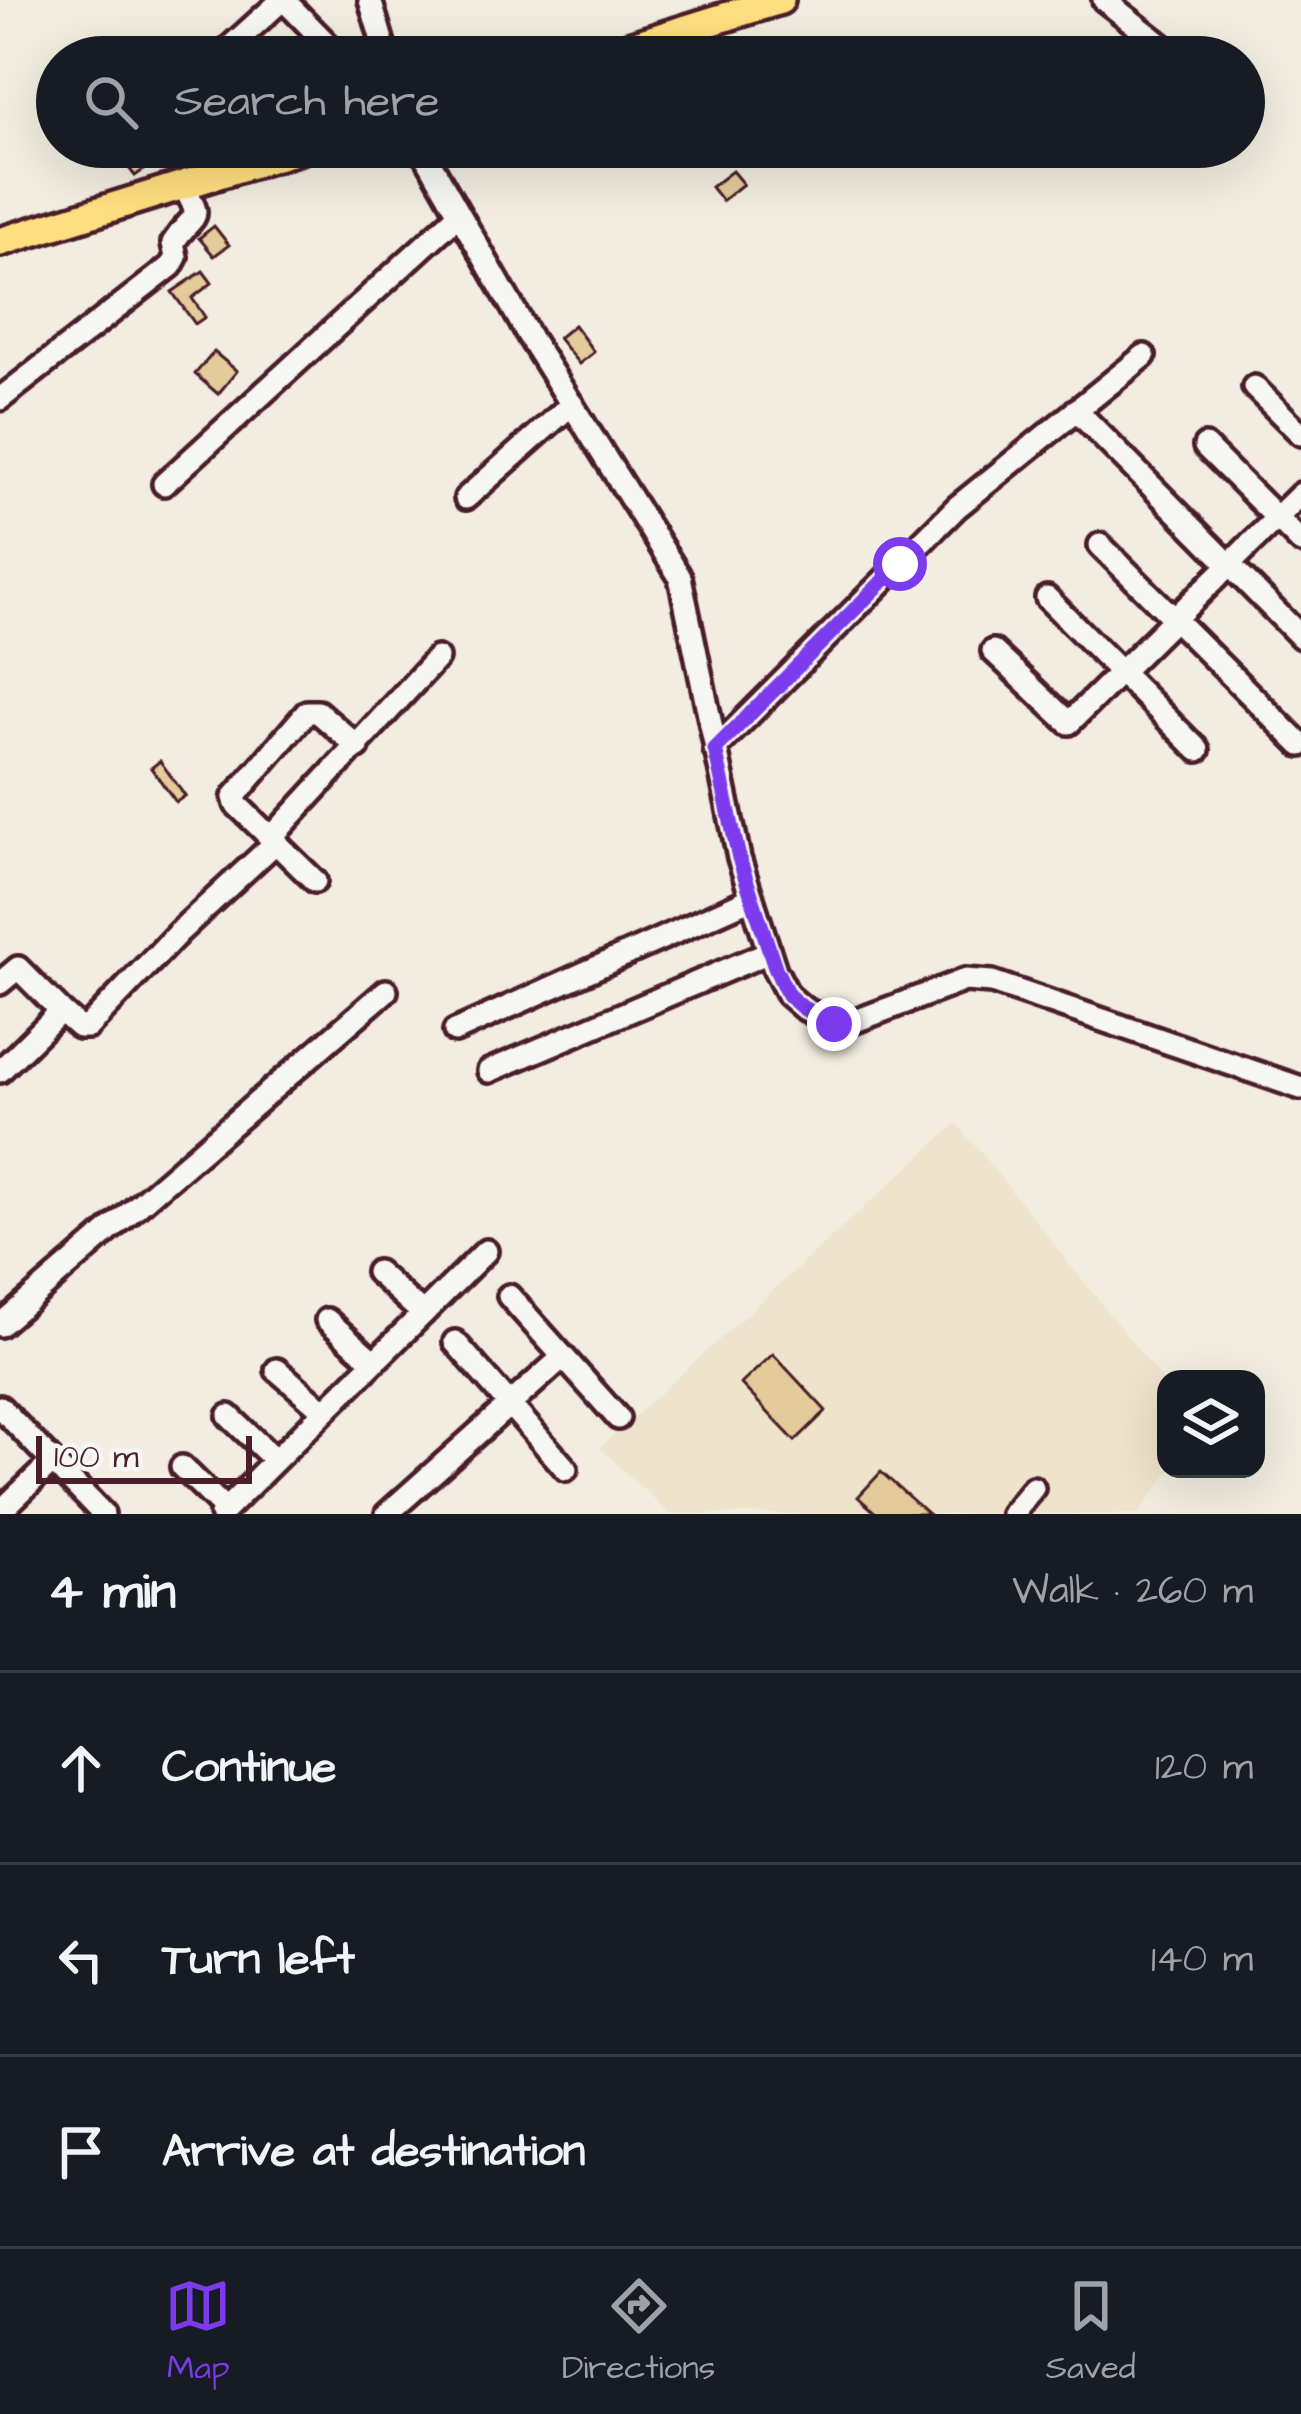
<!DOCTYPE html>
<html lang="en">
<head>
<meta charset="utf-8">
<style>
  body { margin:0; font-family:"Architects Daughter",sans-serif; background:#242831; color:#f1f3f6 }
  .controls { position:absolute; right:36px; bottom:36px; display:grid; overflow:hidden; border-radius:24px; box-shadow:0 12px 48px #0002 }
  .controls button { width:108px; height:108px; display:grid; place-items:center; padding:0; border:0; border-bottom:3px solid #363941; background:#171b24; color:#f1f3f6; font:60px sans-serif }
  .scale { position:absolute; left:36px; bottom:30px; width:216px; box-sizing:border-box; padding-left:12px; border:6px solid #4a1f2b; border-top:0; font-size:33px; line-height:42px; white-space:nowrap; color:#4a1f2b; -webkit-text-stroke:9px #f6f6f2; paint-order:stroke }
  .stop { position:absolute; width:36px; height:36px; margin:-27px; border:9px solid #7c3aed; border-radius:50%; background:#fff }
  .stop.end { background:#7c3aed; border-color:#fff; box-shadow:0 3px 12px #0008 }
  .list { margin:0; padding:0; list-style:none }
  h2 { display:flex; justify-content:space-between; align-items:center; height:156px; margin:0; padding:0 48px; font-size:51px }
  h2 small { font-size:39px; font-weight:400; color:#9ea1a6 }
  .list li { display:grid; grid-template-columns:78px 1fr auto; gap:36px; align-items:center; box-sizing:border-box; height:192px; padding:0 48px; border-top:3px solid #363941 }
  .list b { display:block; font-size:45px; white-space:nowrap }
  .list em { font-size:39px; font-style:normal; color:#9ea1a6 }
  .icon { flex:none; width:66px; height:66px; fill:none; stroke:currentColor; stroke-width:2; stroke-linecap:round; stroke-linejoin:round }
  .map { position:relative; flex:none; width:1301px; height:1514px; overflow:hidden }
  .search { position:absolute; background:#171b24; box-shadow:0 12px 48px #0002; left:36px; right:36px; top:36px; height:132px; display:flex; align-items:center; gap:30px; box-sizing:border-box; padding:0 42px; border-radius:66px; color:#9ea1a6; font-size:45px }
  .sheet { height:732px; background:#171b24 }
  nav { display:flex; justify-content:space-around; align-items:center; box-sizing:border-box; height:168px; border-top:3px solid #363941; background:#171b24; font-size:33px; color:#9ea1a6 }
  nav a { display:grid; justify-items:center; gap:6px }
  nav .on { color:#7c3aed }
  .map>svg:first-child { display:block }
  .built { fill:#eee3cb }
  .building { fill:#e4cb9a; stroke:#4a1f2b; stroke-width:3 }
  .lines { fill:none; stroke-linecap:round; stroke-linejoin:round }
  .minor-casing { stroke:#4a1f2b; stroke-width:30 }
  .major-casing { stroke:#4a1f2b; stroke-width:36 }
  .minor { stroke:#f6f6f2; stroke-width:21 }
  .major { stroke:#fedf80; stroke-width:27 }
  .route { stroke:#7c3aed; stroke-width:15 }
</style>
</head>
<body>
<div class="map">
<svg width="1301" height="1514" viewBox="0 0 1301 1514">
  <rect width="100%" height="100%" fill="#f2ede0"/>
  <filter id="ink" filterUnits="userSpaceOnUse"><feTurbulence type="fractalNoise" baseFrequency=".00833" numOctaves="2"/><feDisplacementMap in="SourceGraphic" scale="24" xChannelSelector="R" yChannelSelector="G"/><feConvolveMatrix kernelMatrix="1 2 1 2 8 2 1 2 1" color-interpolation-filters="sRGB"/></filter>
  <g filter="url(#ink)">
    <path class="built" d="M957 1123 1166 1385V1469H1171L1138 1514H670L600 1448Z"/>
    <path class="building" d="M140 147 152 164 135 176 122 159Z
      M732 171 743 184 722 201 711 187Z
      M214 226 229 245 214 256 199 238Z
      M203 271 212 283 192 298 205 317 195 324 172 292Z
      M574 325 594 352 579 364 558 338Z
      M214 352 237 371 218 394 195 374Z
      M160 761 185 796 176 802 151 768Z
      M773 1354 826 1411 795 1441 741 1384Z
      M881 1472 928 1514H877L858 1497Z"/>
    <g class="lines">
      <g class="minor-casing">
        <path id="minor" d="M284 0 340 57
          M370 0 387 57
          M1104 0 1177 57
          M219 57 282 0
          M1244 109 1248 113
          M421 147 530 338 680 577 739 858 775 970 788 995 803 1008 834 1024 850 1023 965 980 992 982 1301 1088
          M1254 387 1301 434
          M0 399 171 266 176 257 173 243C193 211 206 224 182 184
          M1076 410 1301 637
          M1205 446 1301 542
          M164 484 459 214
          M466 498 572 404
          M1100 545 1301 745
          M1047 598 1198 750
          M993 651 1069 723 1301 494
          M715 749 957 507 1144 356
          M270 839 437 658
          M315 881 236 804 234 797 307 712H318L358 747
          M0 983 18 968 61 1011 0 1071
          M61 1011 79 1027H88L179 932 274 844
          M455 1031 752 898
          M489 1071 769 952
          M377 1272 423 1314
          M509 1296 618 1418
          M327 1320 373 1361
          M0 1325 386 991
          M455 1342 566 1469
          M277 1370 323 1410
          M0 1407 103 1514
          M229 1416 275 1460
          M182 1467 225 1509
          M0 1512 52 1462
          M221 1514 486 1251
          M387 1514 563 1357
          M1012 1514 1033 1488"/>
      </g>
      <g class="major-casing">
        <path id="major" d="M597 57 780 0
          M0 242 306 147"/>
      </g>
      <use href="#minor" class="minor"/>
      <use href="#major" class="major"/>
    </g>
  </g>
  <g class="lines" filter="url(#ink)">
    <path class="route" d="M834 1024 803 1008 788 995 776 970 739 858 715 749 900 564"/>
  </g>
</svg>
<div class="controls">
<button><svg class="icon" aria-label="layers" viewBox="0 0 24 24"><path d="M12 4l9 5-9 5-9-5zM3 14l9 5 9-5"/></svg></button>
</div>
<div class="scale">100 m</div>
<div class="stop" style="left:900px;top:564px"></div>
<div class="stop end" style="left:834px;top:1024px"></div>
<div class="search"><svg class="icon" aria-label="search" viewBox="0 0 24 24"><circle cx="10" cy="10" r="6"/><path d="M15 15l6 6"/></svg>Search here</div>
</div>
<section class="sheet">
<h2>4 min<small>Walk · 260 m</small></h2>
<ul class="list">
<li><svg class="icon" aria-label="ahead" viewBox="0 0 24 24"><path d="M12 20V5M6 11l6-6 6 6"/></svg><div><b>Continue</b></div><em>120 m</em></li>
<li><svg class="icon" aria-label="left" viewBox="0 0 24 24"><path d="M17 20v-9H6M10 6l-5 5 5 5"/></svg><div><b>Turn left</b></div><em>140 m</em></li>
<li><svg class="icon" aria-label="arrive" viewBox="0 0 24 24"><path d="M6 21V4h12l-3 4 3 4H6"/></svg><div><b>Arrive at destination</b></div></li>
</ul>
</section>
<nav>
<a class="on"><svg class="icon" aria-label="map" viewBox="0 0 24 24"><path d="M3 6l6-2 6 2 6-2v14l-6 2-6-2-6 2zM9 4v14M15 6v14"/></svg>Map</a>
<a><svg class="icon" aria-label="directions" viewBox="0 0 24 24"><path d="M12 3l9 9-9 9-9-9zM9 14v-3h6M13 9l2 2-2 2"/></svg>Directions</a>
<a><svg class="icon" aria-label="saved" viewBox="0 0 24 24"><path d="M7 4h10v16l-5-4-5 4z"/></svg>Saved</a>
</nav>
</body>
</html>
